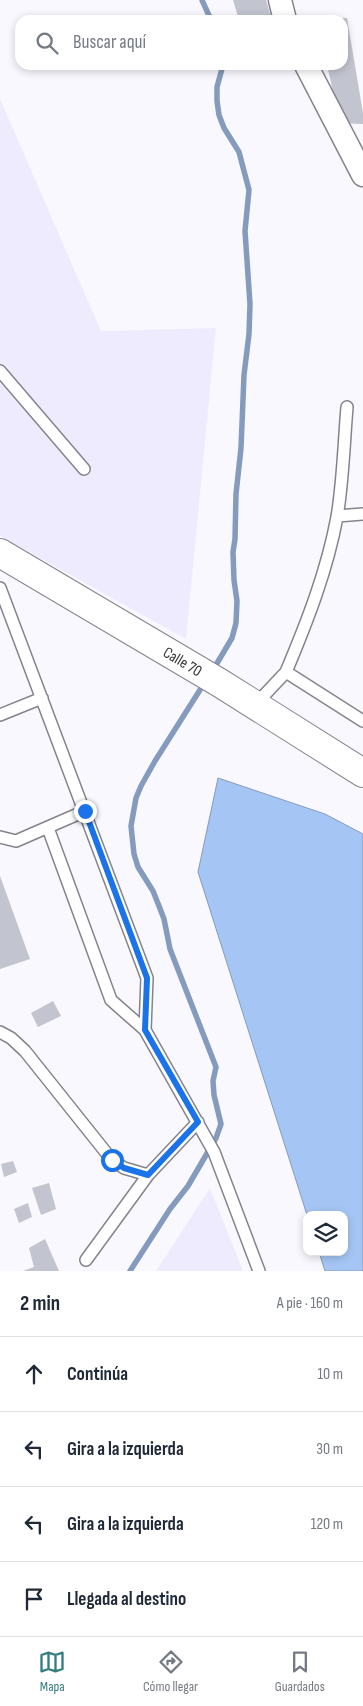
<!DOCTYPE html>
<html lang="es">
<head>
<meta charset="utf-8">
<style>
  body { margin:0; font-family:"Sofia Sans Condensed",sans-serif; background:#f6f6f7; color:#1f2937 }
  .controls { position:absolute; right:15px; bottom:15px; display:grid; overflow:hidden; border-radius:10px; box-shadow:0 2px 8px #0003 }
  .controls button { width:45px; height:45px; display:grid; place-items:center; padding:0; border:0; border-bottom:1px solid #e0e1e3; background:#fff; color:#1f2937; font:25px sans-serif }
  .stop { position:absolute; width:15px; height:15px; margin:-11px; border:4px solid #1a73e8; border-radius:50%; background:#fff }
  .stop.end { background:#1a73e8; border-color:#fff; box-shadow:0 1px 5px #0008 }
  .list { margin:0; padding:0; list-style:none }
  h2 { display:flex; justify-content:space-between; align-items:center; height:65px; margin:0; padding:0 20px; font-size:21px }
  h2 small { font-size:16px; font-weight:400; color:#747a83 }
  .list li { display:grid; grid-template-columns:32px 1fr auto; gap:15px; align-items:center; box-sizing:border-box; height:75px; padding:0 20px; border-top:1px solid #e0e1e3 }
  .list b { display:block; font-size:19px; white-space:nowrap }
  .list em { font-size:16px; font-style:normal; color:#747a83 }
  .icon { flex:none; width:28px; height:28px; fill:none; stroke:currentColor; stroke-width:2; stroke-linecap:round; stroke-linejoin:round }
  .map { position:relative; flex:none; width:363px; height:1271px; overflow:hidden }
  .search { position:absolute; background:#fff; box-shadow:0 2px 8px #0003; left:15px; right:15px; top:15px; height:55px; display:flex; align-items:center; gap:12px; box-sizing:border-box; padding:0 18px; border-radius:15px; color:#747a83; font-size:19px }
  .sheet { height:365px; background:#fff }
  nav { display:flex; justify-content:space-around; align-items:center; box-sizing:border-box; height:70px; border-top:1px solid #e0e1e3; background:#fff; font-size:14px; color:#747a83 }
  nav a { display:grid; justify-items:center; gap:2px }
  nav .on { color:#347d80 }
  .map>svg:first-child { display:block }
  .built { fill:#efebff }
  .water { fill:#a5c6f5; stroke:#849bbd }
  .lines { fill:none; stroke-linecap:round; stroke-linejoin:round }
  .stream { stroke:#849bbd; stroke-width:5.5 }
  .building { fill:#c2c4cf }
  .lane-casing { stroke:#85838d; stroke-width:14 }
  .street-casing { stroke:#85838d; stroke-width:25 }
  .secondary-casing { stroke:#85838d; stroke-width:30 }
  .lane { stroke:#fff; stroke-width:11 }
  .street { stroke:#fff; stroke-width:22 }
  .secondary { stroke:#fff; stroke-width:28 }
  .route { stroke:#1a73e8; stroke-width:6 }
  .labels { text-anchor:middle; stroke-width:4.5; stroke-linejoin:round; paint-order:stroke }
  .street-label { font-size:16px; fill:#38373b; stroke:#fff }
</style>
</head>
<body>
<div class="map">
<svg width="363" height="1271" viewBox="0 0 363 1271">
  <rect width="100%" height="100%" fill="#f9f8ff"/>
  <path class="built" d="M0 99 101 331 216 328 186 639 0 536Z
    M210 1188 243 1271H156Z"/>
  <path class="water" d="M218 778 325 814 363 834V1271H325L319 1252H344V1215H307L198 872Z"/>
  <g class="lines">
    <path class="stream" d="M202 0 211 20
      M213 670 232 638 236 623 237 601 234 580 233 552 235 539 236 494 241 448 244 375 249 334 250 304 245 231 249 190 239 152 224 128 219 115 217 101V87L223 65
      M130 1271 170 1209 188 1186 216 1138 221 1124 214 1095 213 1081 216 1067 170 949 164 919 159 906 153 891 138 867 134 854 131 826 136 798 141 786 155 761 205 682"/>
  </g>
  <path class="building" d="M233 0H266L272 20H239Z
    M343 18H347L363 113V124L340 123 327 65H343Z
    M0 876 30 959 0 969Z
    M53 1001 61 1016 38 1027 31 1013Z
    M13 1161 17 1172 4 1177 1 1164Z
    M49 1183 56 1209 41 1215 32 1188Z
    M28 1203 32 1217 19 1223 14 1209Z
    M45 1239 59 1271H23L34 1267 29 1248Z"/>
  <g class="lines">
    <g class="lane-casing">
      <path id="lane" d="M0 371 84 469
        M347 407C344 442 343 482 337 517 327 571 307 622 286 672L363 721
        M337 516 363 514
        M0 588 147 978 145 1030 214 1152 259 1271
        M255 705 286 672
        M0 715 42 698
        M48 828 111 1000 145 1030
        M0 837 16 841 85 811
        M0 1032 11 1038 25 1051 112 1160 124 1168 148 1175 198 1122
        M86 1260 148 1175"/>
    </g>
    <g class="street-casing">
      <path id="street" d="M280 0 285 20
        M306 65 363 175"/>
    </g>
    <g class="secondary-casing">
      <path id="secondary" d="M0 553 220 683 363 773"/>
    </g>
    <use href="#lane" class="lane"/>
    <use href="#street" class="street"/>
    <use href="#secondary" class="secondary"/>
  </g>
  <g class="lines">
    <path class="route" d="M85 811 147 978 145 1030 198 1122 148 1175 124 1168 112 1160"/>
  </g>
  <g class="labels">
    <g class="street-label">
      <text transform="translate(183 661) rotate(31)" y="6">Calle 70</text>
    </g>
  </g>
</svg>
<div class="controls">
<button><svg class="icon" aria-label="layers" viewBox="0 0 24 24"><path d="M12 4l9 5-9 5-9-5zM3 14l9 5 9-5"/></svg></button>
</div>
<div class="stop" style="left:112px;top:1160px"></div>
<div class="stop end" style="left:85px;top:811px"></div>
<div class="search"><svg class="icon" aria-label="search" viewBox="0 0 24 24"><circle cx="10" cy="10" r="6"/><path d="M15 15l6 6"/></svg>Buscar aquí</div>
</div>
<section class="sheet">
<h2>2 min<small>A pie · 160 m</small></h2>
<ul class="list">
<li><svg class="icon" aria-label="ahead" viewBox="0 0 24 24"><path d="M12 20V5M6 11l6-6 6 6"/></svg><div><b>Continúa</b></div><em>10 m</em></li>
<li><svg class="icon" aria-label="left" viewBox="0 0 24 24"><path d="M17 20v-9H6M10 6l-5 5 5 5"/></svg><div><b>Gira a la izquierda</b></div><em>30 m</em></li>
<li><svg class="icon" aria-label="left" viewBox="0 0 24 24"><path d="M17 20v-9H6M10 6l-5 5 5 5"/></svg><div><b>Gira a la izquierda</b></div><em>120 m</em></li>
<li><svg class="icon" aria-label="arrive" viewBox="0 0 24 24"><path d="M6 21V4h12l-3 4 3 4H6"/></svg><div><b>Llegada al destino</b></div></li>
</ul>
</section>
<nav>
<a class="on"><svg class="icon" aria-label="map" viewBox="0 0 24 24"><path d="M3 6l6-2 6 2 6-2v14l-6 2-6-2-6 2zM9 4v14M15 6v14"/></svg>Mapa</a>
<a><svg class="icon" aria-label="directions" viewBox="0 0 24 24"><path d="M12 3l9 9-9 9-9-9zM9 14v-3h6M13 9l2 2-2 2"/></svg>Cómo llegar</a>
<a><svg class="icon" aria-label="saved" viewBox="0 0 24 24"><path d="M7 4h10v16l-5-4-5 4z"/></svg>Guardados</a>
</nav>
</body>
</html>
